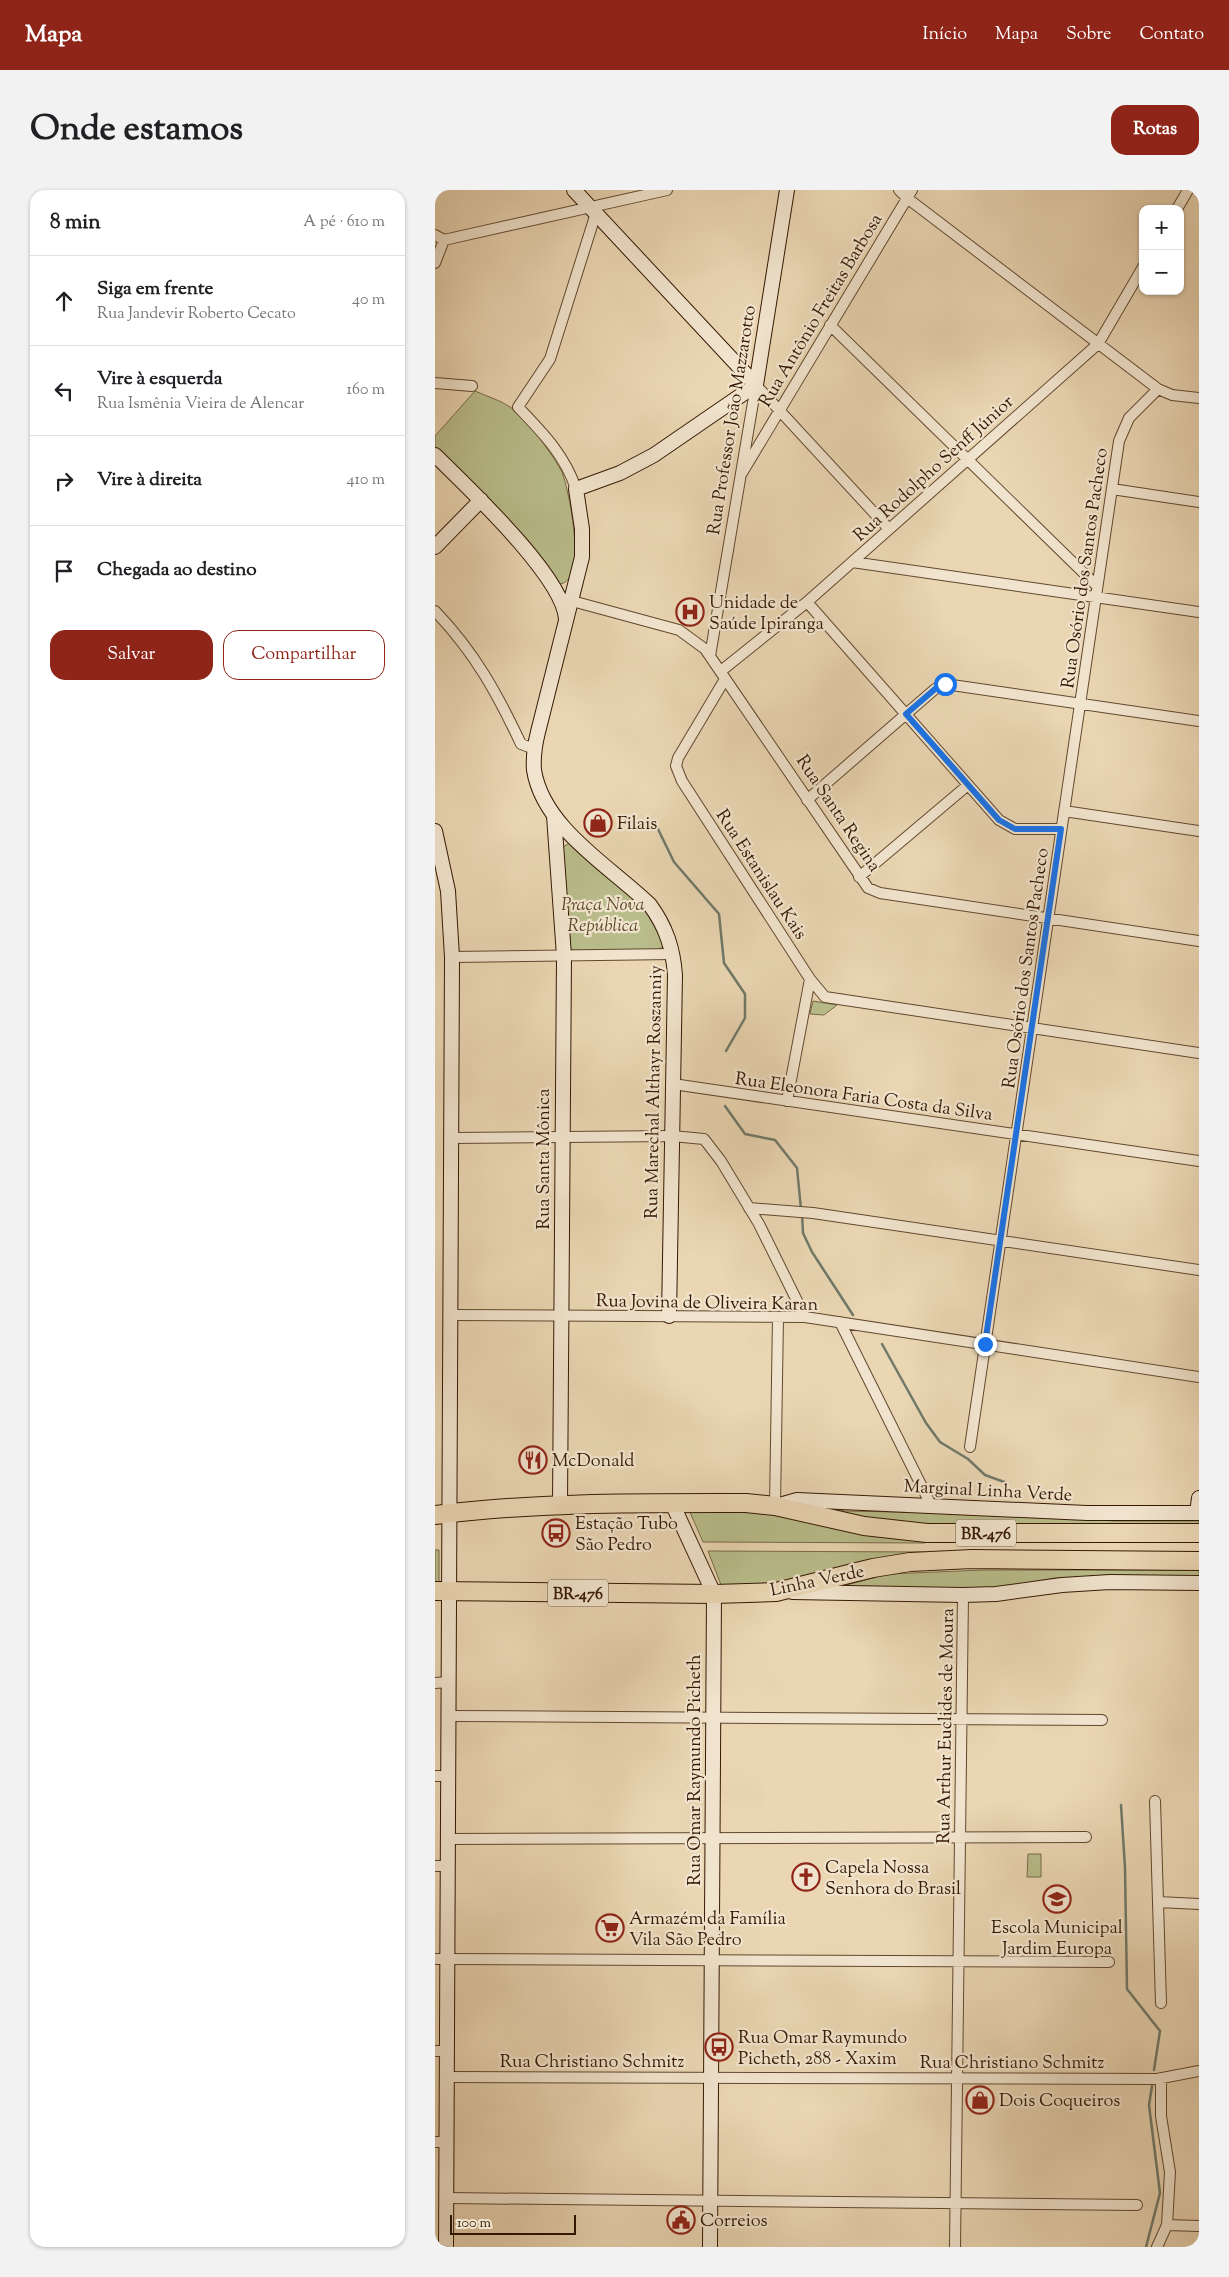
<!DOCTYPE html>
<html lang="pt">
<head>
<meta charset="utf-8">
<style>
  body { margin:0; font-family:"Sorts Mill Goudy",serif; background:#f2f2f2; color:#202124 }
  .controls { position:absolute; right:15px; top:15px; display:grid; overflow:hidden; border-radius:10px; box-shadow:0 1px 4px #0004 }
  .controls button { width:45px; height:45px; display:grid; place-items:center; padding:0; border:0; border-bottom:1px solid #e0e0e0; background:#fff; color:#202124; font:25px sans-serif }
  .scale { position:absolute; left:15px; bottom:12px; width:126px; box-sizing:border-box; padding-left:5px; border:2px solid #351802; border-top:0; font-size:14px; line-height:18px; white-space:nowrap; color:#351802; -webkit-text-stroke:4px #f1e4ce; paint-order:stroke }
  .stop { position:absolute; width:15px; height:15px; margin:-11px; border:4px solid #1a73e8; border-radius:50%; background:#fff }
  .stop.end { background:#1a73e8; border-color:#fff; box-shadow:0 1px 5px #0008 }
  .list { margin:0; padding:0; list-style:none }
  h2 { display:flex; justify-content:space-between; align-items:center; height:65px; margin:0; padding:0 20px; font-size:21px }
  h2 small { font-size:16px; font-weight:400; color:#757577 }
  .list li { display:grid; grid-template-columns:32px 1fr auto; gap:15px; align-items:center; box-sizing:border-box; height:90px; padding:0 20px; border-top:1px solid #e0e0e0 }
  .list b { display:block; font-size:19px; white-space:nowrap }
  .list p { margin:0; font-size:16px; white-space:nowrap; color:#757577 }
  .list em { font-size:16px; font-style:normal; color:#757577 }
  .actions { display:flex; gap:10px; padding:15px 20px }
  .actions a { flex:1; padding:11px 0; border:1px solid #8f2418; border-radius:15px; text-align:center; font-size:18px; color:#8f2418 }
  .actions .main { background:#8f2418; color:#fff }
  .icon { flex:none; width:28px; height:28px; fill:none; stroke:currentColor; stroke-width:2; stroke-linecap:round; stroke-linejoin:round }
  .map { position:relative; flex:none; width:764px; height:2057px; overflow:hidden; border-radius:15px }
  header { display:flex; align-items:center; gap:30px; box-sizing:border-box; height:70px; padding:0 25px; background:#8f2418; color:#fff }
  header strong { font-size:24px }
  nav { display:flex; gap:28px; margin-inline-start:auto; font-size:18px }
  .intro { display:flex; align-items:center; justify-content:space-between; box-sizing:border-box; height:120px; padding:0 30px }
  h1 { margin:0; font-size:35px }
  .button { padding:12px 22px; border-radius:15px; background:#8f2418; color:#fff; font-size:18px; font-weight:700 }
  main { display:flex; gap:30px; padding:0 30px }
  aside { flex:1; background:#fff; border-radius:15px; box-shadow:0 1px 4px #0004 }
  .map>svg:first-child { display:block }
  .green { fill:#b9bd8b; stroke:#776a46 }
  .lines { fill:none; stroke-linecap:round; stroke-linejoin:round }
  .stream { stroke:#707969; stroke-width:2.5 }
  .street-casing { stroke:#62482e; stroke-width:12 }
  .secondary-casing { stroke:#351802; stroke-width:16 }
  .highway-casing { stroke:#351802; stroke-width:20 }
  .street { stroke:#f1e4ce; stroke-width:10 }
  .secondary { stroke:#f1e4ce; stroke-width:14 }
  .highway { stroke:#ead6b3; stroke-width:18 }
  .route { stroke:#1a73e8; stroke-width:6 }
  .labels { text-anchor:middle; stroke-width:4.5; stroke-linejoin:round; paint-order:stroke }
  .shield { fill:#f1e4ce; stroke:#6d553f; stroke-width:1 }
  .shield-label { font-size:16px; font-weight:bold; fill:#351802 }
  .street-label { font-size:18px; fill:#351802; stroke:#f1e4ce }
  .poi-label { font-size:18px; fill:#351802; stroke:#f1e4ce; text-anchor:start }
  .park-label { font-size:18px; font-style:italic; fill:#5d4a2b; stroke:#f1e4ce }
</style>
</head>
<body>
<header>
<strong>Mapa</strong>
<nav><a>Início</a><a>Mapa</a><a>Sobre</a><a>Contato</a></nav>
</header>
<div class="intro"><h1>Onde estamos</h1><a class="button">Rotas</a></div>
<main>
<aside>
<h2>8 min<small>A pé · 610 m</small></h2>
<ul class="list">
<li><svg class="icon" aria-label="ahead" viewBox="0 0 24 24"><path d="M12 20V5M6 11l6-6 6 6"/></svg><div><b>Siga em frente</b><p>Rua Jandevir Roberto Cecato</p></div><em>40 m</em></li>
<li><svg class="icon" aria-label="left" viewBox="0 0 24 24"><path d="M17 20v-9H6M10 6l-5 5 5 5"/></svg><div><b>Vire à esquerda</b><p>Rua Ismênia Vieira de Alencar</p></div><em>160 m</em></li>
<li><svg class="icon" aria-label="right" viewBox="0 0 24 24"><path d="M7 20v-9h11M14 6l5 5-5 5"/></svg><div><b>Vire à direita</b></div><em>410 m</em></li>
<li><svg class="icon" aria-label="arrive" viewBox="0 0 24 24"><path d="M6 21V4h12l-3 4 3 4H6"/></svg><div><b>Chegada ao destino</b></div></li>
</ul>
<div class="actions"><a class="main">Salvar</a><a>Compartilhar</a></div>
</aside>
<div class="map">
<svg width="764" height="2057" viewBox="0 0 764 2057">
  <rect width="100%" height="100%" fill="#ead6b3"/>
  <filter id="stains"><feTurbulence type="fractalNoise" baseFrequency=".004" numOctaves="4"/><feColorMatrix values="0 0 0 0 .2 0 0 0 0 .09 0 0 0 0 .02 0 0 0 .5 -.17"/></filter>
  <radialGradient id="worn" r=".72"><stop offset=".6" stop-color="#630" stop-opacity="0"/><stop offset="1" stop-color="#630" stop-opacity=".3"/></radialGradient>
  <path class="green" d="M40 201C51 206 65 210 75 217 88 225 104 247 113 260 118 266 123 275 127 282 134 300 154 395 123 394L60 316 0 257V246Z
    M136 652 211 718 230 753 228 757 220 761 135 760 128 657Z
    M378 811 402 815 389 825 375 824Z
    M372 1313 402 1318 409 1321 565 1324 679 1331H764V1338L493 1337 435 1330Z
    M254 1320 327 1321 490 1349V1353L268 1352Z
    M0 1360H4V1394H0Z
    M273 1361 490 1362V1366C423 1378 355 1397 286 1395Z
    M549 1380H764V1390L620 1388 576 1396 522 1400 404 1397 453 1384Z
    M593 1664H606V1687H592Z"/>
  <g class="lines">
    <path class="stream" d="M222 637 239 672 284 724 289 773 310 804V828L291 861
      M290 916 310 944 340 950 362 978 366 1019
      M367 1024 368 1043 377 1062 418 1125
      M447 1154 491 1233 505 1252 533 1269 550 1285 572 1293
      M686 1615 690 1678 692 1799 725 1841 719 1880
      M711 2057 725 2003 714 1915 717 1896"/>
    <g class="street-casing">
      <path id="street" d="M464 0 472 8 723 199 737 205 764 208
        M742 19 753 0
        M0 45 9 50 232 0
        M0 73 9 50
        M395 135 662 396
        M0 193 37 196
        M321 195 454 339
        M307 283 477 0
        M141 299C130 265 107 242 83 217L115 169 161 23
        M677 299 764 312
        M417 372 764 422
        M137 411 244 440 270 459 433 698 445 703 764 751
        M372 412 564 630 580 639H626
        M0 421C40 463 62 503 86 554L94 557 101 553
        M275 466 321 195
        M286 481 372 412 663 154 708 77
        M290 489 243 568 241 576 247 591 375 789 352 911
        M372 610 500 499 510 494 764 531
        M629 621 764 641
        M424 687 533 595
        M17 767 238 764
        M375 789 390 807 764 863
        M238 894 764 971
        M16 948 237 946 269 949 286 971 324 1034 370 1127
        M314 1018 378 1023 764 1080
        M15 1125 370 1127 764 1187
        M405 1132 497 1317
        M535 1257 684 251 694 228 723 199
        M340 1316 343 1127
        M0 1493 14 1492
        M14 1526 667 1530
        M0 1586H13
        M720 1611 726 1813
        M13 1649 651 1647
        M0 1676H13
        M723 1712 764 1714
        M0 1769 674 1772
        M0 1861H12
        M12 1887 722 1889 764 1881
        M0 1952H12
        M12 2008 702 2015
        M732 2035 764 2036
        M520 2057 528 1405
        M722 2057 732 2035 735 1982 726 1926V1888"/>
    </g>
    <g class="secondary-casing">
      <path id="secondary" d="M139 0 321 195
        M321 195 352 0
        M0 265C32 297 128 386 131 429
        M0 357 46 310
        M119 626 129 766 125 1314
        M0 641 13 701 17 767 11 2057
        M234 1126 240 785C238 758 231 737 215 715 176 677 108 638 99 580 98 568 100 554 103 542L147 367V339L141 299 185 283 219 265 321 195
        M237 1313 279 1404 275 2057
        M341 1316 362 1310 652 1323H764
        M762 1323 764 1308
        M357 1402 528 1405 561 1404 627 1395 675 1392 764 1393"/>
    </g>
    <g class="highway-casing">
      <path id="highway" d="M0 1325C103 1312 207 1313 311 1313L340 1316 429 1336 492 1343H764
        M0 1401 279 1404 341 1402 438 1378 475 1372 537 1369 764 1371"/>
    </g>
    <use href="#street" class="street"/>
    <use href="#secondary" class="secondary"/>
    <use href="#highway" class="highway"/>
  </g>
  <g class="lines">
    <path class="route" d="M510 494 500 499 471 524 564 630 580 639H626L550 1154"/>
  </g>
  <defs>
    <g id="hospital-ring" transform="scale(1.4375)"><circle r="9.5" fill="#f1e4ce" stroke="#8f2418" stroke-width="1.5"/><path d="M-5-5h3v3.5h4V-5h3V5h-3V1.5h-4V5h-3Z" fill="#8f2418"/></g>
    <g id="shop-ring" transform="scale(1.4375)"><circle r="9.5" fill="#f1e4ce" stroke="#8f2418" stroke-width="1.5"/><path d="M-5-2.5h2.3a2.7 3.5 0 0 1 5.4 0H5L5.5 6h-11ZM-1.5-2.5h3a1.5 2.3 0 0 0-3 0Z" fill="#8f2418"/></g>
    <g id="restaurant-ring" transform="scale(1.4375)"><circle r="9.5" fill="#f1e4ce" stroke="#8f2418" stroke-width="1.5"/><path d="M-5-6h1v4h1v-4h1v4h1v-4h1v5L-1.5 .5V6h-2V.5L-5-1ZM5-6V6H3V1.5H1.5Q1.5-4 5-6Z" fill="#8f2418"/></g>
    <g id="bus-ring" transform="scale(1.4375)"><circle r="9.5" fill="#f1e4ce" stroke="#8f2418" stroke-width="1.5"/><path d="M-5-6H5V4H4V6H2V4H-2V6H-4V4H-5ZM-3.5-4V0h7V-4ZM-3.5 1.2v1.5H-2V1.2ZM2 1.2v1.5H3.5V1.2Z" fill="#8f2418"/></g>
    <g id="church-ring" transform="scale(1.4375)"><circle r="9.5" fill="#f1e4ce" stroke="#8f2418" stroke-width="1.5"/><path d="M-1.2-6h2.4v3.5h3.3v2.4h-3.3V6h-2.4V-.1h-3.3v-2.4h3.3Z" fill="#8f2418"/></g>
    <g id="school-ring" transform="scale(1.4375)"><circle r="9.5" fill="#f1e4ce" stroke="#8f2418" stroke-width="1.5"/><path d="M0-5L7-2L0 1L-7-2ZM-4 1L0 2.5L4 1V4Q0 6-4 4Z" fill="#8f2418"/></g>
    <g id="supermarket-ring" transform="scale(1.4375)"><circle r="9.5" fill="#f1e4ce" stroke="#8f2418" stroke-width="1.5"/><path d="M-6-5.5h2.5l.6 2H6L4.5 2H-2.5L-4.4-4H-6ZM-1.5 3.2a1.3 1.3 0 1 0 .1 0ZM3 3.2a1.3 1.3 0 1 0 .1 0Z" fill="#8f2418"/></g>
    <g id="civic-ring" transform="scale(1.4375)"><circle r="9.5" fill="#f1e4ce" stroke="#8f2418" stroke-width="1.5"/><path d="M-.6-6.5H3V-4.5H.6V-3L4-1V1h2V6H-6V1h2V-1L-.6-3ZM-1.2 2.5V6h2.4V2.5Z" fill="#8f2418"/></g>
  </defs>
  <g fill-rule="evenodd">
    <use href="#hospital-ring" x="255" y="422"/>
    <use href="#shop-ring" x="163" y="633"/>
    <use href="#restaurant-ring" x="98" y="1270"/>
    <use href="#bus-ring" x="121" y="1343"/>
    <use href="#church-ring" x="371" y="1687"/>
    <use href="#school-ring" x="622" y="1709"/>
    <use href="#supermarket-ring" x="175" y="1738"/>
    <use href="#bus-ring" x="284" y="1857"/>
    <use href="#shop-ring" x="545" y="1910"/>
    <use href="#civic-ring" x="246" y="2030"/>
  </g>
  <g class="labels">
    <g class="shield">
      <rect x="521" y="1329.5" width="60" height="27" rx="4"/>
      <rect x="113" y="1389.5" width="60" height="27" rx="4"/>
    </g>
    <g class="shield-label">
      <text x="551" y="1349">BR-476</text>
      <text x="143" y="1409">BR-476</text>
    </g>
    <g class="street-label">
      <text transform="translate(385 120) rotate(-59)" y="6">Rua Antônio Freitas Barbosa</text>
      <text transform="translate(296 230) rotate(-81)" y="6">Rua Professor João Mazzarotto</text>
      <text transform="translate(498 278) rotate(-42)" y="6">Rua Rodolpho Senff Júnior</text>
      <text transform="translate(649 378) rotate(-82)" y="6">Rua Osório dos Santos Pacheco</text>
      <text transform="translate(404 623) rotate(56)" y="6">Rua Santa Regina</text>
      <text transform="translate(327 684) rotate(57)" y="6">Rua Estanislau Kais</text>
      <text transform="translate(590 778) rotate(-82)" y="6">Rua Osório dos Santos Pacheco</text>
      <text transform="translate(218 902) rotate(-89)" y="6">Rua Marechal Althayr Roszanniy</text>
      <text transform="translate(429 906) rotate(8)" y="6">Rua Eleonora Faria Costa da Silva</text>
      <text transform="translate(108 969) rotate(-90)" y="6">Rua Santa Mônica</text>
      <text transform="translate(272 1112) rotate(1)" y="6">Rua Jovina de Oliveira Karan</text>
      <text transform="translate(553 1300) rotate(3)" y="6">Marginal Linha Verde</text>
      <text transform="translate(382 1390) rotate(-12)" y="6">Linha Verde</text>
      <text transform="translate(510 1536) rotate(-89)" y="6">Rua Arthur Euclides de Moura</text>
      <text transform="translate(259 1580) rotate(-90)" y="6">Rua Omar Raymundo Picheth</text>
      <text x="157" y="1877">Rua Christiano Schmitz</text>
      <text x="577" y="1878">Rua Christiano Schmitz</text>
    </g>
    <g class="poi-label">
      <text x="274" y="418">Unidade de<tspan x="274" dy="21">Saúde Ipiranga</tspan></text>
      <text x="182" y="639">Filais</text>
      <text x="117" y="1276">McDonald</text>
      <text x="140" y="1339">Estação Tubo<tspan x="140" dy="21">São Pedro</tspan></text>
      <text x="390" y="1683">Capela Nossa<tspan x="390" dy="21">Senhora do Brasil</tspan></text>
      <text x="194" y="1734">Armazém da Família<tspan x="194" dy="21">Vila São Pedro</tspan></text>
      <text x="622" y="1743" text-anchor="middle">Escola Municipal<tspan x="622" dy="21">Jardim Europa</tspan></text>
      <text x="303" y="1853">Rua Omar Raymundo<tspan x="303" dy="21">Picheth, 288 - Xaxim</tspan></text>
      <text x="564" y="1916">Dois Coqueiros</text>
      <text x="265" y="2036">Correios</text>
    </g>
    <g class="park-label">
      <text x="168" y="720">Praça Nova<tspan x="168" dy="21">República</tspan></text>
    </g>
  </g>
  <rect width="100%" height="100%" filter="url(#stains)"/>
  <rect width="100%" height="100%" fill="url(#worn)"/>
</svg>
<div class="controls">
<button>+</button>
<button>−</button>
</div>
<div class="scale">100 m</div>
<div class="stop" style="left:510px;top:494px"></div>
<div class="stop end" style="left:550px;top:1154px"></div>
</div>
</main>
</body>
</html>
